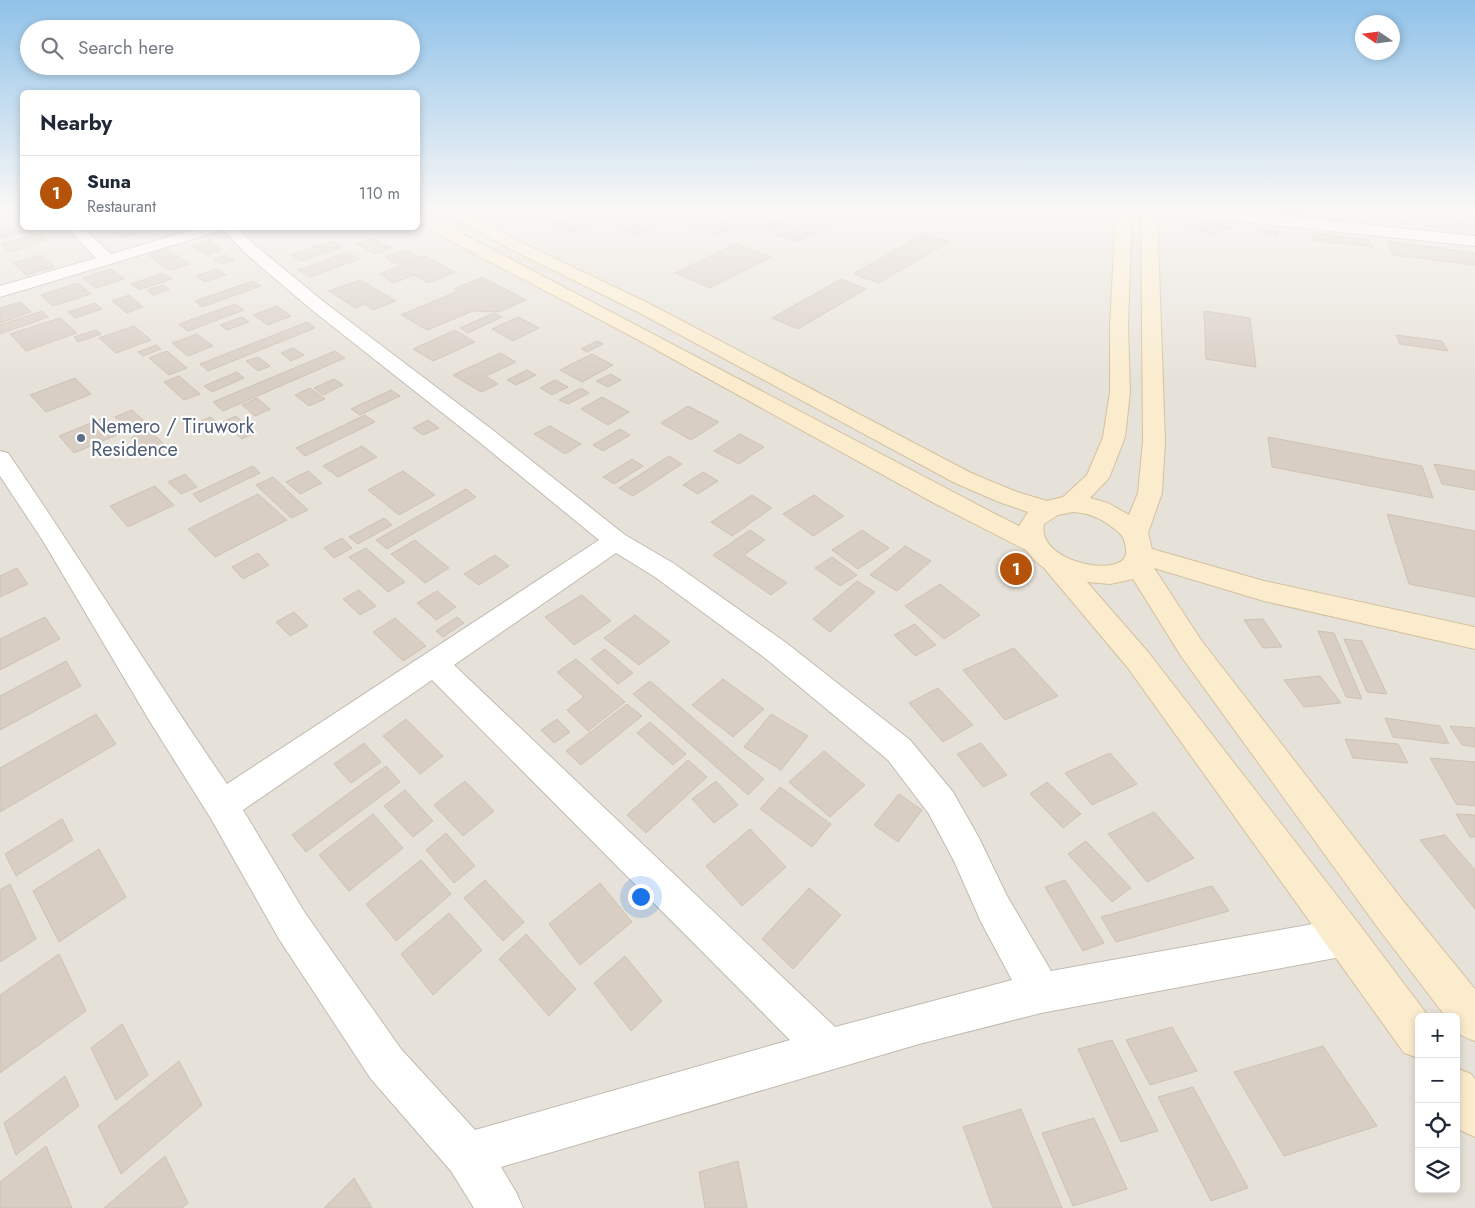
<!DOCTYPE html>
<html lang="en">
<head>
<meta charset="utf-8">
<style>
  body { margin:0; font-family:Jost,sans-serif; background:#f6f6f7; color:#1f2937 }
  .controls { position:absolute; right:15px; bottom:15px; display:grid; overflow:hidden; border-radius:8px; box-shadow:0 2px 8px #0003 }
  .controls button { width:45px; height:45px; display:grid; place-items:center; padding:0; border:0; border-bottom:1px solid #e0e1e3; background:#fff; color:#1f2937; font:25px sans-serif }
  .compass { position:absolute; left:1355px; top:15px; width:45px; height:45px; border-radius:50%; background:#fff; box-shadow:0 2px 8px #0003; rotate:283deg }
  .you { position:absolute; left:640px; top:896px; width:18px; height:18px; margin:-12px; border:4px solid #fff; border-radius:50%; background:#1a73e8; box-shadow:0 0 0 8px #1a73e833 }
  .badge { display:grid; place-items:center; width:32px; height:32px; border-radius:50%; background:#b45309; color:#fff; font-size:16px; font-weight:700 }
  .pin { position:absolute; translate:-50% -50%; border:2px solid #fff; box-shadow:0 1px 5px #0006 }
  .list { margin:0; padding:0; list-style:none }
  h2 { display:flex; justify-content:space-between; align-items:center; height:65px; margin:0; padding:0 20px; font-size:21px }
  h2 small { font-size:16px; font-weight:400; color:#747a83 }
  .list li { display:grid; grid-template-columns:32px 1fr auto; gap:15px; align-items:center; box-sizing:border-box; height:75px; padding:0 20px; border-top:1px solid #e0e1e3 }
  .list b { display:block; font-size:19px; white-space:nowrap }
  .list p { margin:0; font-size:16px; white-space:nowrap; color:#747a83 }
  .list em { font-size:16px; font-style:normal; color:#747a83 }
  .icon { flex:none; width:28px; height:28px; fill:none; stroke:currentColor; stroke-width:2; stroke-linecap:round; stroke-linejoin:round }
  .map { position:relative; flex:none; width:1475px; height:1208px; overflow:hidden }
  .search { position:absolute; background:#fff; box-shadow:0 2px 8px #0003; left:20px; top:20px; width:400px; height:55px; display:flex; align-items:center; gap:12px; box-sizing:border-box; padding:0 18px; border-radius:28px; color:#747a83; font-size:19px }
  .panel { position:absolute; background:#fff; box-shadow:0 2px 8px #0003; left:20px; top:90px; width:400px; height:140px; border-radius:8px }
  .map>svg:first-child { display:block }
  .residential { fill:#e7e2d9; fill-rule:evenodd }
  .building { fill:#d8cec4; stroke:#cfc2b4 }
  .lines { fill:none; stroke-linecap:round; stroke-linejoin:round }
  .street-casing { stroke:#c2bab0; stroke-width:2 }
  .secondary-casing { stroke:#d3c19f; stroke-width:2 }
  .street { fill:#fff; fill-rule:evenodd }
  .secondary { fill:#fbecce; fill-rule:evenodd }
  .service-dot { fill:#5c6f8a; stroke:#fff; stroke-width:2 }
  .labels { text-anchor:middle; stroke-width:4.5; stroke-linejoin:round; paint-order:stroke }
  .service-label { font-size:20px; fill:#4e5e75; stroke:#fff; text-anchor:start }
</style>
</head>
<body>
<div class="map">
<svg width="1475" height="1208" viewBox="0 0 1475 1208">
  <rect width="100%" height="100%" fill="#f4f0ea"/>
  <path class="residential" d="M0 211H22V228H418V211H1475V1208H0ZM1419 1017H1456V1189H1419Z"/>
  <path class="building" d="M584 211H622L571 232 552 224Z
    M687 211H701L739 226 718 235 673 217Z
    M713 211H750L793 227 808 219 786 211H821L843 219 796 242Z
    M950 211H991L994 212 979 221Z
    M1281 211H1309L1312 217 1282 214Z
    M1415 211 1441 214 1442 216 1461 219 1465 228 1446 225 1448 229 1421 225Z
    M1380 215 1407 218 1409 225 1383 222Z
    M1210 219 1231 228 1210 235 1189 226Z
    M635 224 650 230 637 236 623 230Z
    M22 225V228H40L0 239V231Z
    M129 228H145L148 230 123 238 115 232Z
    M1258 229 1276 231 1278 236 1260 234Z
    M41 233 49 240 9 252 1 244Z
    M924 233 949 242 879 283 853 274Z
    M1311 233 1369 240 1374 247 1315 241Z
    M373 239 391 248 375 254 357 244Z
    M209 240 223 249 207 255 192 246Z
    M332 241 342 247 301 261 291 255Z
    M1388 241 1475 253V265L1393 255Z
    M736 244 771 257 710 288 675 273Z
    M168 249 190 264 169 270 148 255Z
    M404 250 419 257 399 265 385 257Z
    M347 252 359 259 310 277 298 270Z
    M41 255 54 267 26 275 13 263Z
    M226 255 234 260 222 264 214 259Z
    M425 256 455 272 428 283 414 275 394 283 379 274Z
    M111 269 124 279 96 288 83 278Z
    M217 269 226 275 205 282 196 276Z
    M163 273 172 279 139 290 131 284Z
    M482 277 526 300 499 312 473 311 427 330 401 315 458 291 454 289Z
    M841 279 866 289 798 329 772 318Z
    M360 280 396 301 373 310 364 304 355 308 329 291Z
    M253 281 261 286 202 307 195 301Z
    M78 283 91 294 53 306 41 295Z
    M163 285 169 289 153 295 147 290Z
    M129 295 143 307 127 313 112 301Z
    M21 302 31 312 0 323V308Z
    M95 303 102 309 75 318 68 312Z
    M235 304 244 310 188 331 179 324Z
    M277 306 291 316 268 325 253 315Z
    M42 311 48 317 0 334V325Z
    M1204 311 1250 318 1256 367 1206 359Z
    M494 313 502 317 468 333 460 328Z
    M242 317 249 322 227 330 220 325Z
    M518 317 539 328 513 341 492 329Z
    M60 318 77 333 26 351 10 334Z
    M307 322 315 328 208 371 200 364Z
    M134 326 151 340 116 353 99 338Z
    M96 330 101 334 78 342 74 337Z
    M455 330 475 342 433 361 413 349Z
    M197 334 213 346 188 356 172 343Z
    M1396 335 1442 341 1448 351 1400 344Z
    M597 341 603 344 587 352 581 349Z
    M156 345 161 349 143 356 138 352Z
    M293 348 304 355 291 361 281 353Z
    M167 351 187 368 169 375 149 358Z
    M335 351 345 358 223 411 213 402Z
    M500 353 516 362 486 376 498 384 481 392 453 375Z
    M592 354 613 365 582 382 560 370Z
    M258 357 270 366 258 371 246 361Z
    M527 370 536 375 516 385 507 380Z
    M237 372 244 378 212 392 204 386Z
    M611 374 621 380 608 387 596 381Z
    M179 376 200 394 184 400 164 382Z
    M75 378 91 394 46 412 30 395Z
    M334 379 343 385 323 395 314 388Z
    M555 380 568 387 552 395 540 388Z
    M310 388 325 399 309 406 295 395Z
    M581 388 589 393 568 404 559 400Z
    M391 390 400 396 360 415 351 409Z
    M602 397 629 412 608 425 581 409Z
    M257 398 270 409 255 416 242 405Z
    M688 406 719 422 691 440 661 423Z
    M132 410 145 422 127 429 115 417Z
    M365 415 375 422 305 456 296 448Z
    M236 416 255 433 242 439 222 422Z
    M210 417 217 422 203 428 196 423Z
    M101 419 117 435 74 453 59 436Z
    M428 420 439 428 423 435 413 428Z
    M550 426 581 444 565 454 534 434Z
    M620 429 630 435 603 451 593 445Z
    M149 430 170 450 151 458 131 438Z
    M740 434 764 447 739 464 714 451Z
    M1268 437 1422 466 1433 498 1272 467Z
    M362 446 377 457 338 477 323 466Z
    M669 456 682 464 633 496 619 488Z
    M632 459 643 466 614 484 603 477Z
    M1434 464 1475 471V490L1442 484Z
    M253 466 260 473 200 502 193 494Z
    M308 471 322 483 300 494 286 482Z
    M403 471 435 495 399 515 368 490Z
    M703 472 718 481 698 494 683 485Z
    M185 474 197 487 181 494 168 482Z
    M273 477 308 510 291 518 256 485Z
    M155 486 174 505 128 527 110 506Z
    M466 489 476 497 387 549 376 540Z
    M258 494 287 520 215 557 188 529Z
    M752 495 772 508 732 536 711 522Z
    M814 495 844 516 813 536 783 514Z
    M1387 514 1475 531V597L1409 584Z
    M384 518 392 525 358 544 349 537Z
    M750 530 765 540 744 555 787 583 771 595 713 555Z
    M862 530 889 548 858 569 832 550Z
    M342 538 352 548 334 558 324 548Z
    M415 540 449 568 425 583 391 554Z
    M905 546 931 561 897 591 870 575Z
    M366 548 405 582 388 592 349 557Z
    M258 553 269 565 243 579 232 567Z
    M495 555 509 566 479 585 464 574Z
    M832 557 857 575 840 586 815 568Z
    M17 568 28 584 0 597V576Z
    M857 581 875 592 830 632 813 619Z
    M940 584 980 615 944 639 905 606Z
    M359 590 376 606 360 615 343 599Z
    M437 591 456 607 436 620 417 603Z
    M582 595 611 621 574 645 545 617Z
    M294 612 308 626 290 636 276 622Z
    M635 615 670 642 639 665 604 638Z
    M45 617 60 639 0 670V639Z
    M457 617 464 623 443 637 436 631Z
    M395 618 426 646 403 661 373 632Z
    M1263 619 1282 647 1263 648 1244 620Z
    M915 624 936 645 915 656 894 635Z
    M1318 631 1334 633 1362 699 1346 697Z
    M1344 639 1362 641 1387 694 1367 692Z
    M1014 648 1058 696 1005 720 963 670Z
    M605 649 633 673 618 684 591 659Z
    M576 659 625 702 588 731 567 710 584 697 557 672Z
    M66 661 81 686 0 730V696Z
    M1320 676 1341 703 1304 707 1284 680Z
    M723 679 764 709 733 737 692 705Z
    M650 681 764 779 748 795 633 694Z
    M938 688 973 725 943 742 909 703Z
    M627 704 642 716 581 765 566 751Z
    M96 714 116 744 0 812V768Z
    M771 714 808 736 781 770 744 747Z
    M1385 718 1440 726 1449 744 1393 737Z
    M406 719 443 756 420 774 383 736Z
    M557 719 570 732 554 743 541 730Z
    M650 722 686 754 673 765 637 733Z
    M1450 726 1475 728V747L1462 745Z
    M1345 739 1398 744 1408 763 1353 758Z
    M364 743 381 762 351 783 334 764Z
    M981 743 1007 775 983 787 957 754Z
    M824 751 865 785 830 817 789 782Z
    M1110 753 1137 784 1092 805 1065 773Z
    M1430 758 1475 762V806L1456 804Z
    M688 760 707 777 646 833 627 815Z
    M386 766 400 782 306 852 292 835Z
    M465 781 494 811 463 836 434 805Z
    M716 781 738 805 714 823 692 799Z
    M1047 782 1081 814 1063 828 1030 794Z
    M780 787 831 824 812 847 760 809Z
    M405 790 433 821 413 837 384 806Z
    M899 794 922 810 898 842 874 825Z
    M1154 812 1194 858 1147 882 1108 834Z
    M373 814 403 848 349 891 319 855Z
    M1456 814 1475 815V837H1470Z
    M62 819 73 840 16 876 5 854Z
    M750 829 786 867 742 906 706 866Z
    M446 833 475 866 454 883 426 850Z
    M1445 835 1475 870V909L1420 840Z
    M1086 841 1131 888 1112 902 1068 854Z
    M99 849 126 897 59 942 33 891Z
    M421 860 451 894 396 941 366 904Z
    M485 880 524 922 503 941 464 898Z
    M1065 880 1104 943 1083 951 1045 887Z
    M600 883 632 922 580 965 549 924Z
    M10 884 36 939 0 962V890Z
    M1212 886 1229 911 1116 942 1101 917Z
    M809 888 841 915 793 969 762 939Z
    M449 913 482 950 433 995 401 954Z
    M526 934 576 989 549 1016 499 959Z
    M59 954 86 1011 0 1073V995Z
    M625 956 662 1001 631 1031 594 983Z
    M122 1024 148 1075 116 1100 91 1048Z
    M1172 1027 1197 1071 1150 1085 1126 1040Z
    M1112 1040 1158 1131 1121 1142 1078 1049Z
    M1323 1046 1377 1126 1284 1156 1234 1072Z
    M179 1061 202 1105 121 1174 98 1126Z
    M65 1076 79 1106 16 1155 4 1123Z
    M1193 1087 1248 1188 1211 1201 1158 1097Z
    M1021 1109 1062 1208H993L963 1127Z
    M1094 1118 1127 1189 1073 1206 1042 1133Z
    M46 1146 72 1208H0V1182Z
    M165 1156 188 1203 182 1208H104Z
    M738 1161 747 1208H705L699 1172Z
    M354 1178 372 1208H324Z"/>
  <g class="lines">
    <g class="street-casing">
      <path id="street" d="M1182 211H1237L1475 236V246L1189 216Z
        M67 228H83L111 254 199 228H237L257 247 324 302 494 431 625 535 673 563 785 642 910 740 953 792 979 838 1007 896 1051 971 1346 918 1359 924 1365 937 1359 950 1346 956 1041 1013 919 1044 501 1167 516 1192 523 1208H474L451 1171 371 1079 279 939 210 817 149 720 43 541 0 476V451L8 453C83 562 152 675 227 784L599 540 478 441 312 310 245 253 222 228 220 231 0 297V286L96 258ZM616 553 655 577 765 658 888 760 929 814 954 861 981 922 1012 980 835 1027 454 665ZM432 680 790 1040 475 1130 401 1049 305 913 243 810Z"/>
    </g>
    <g class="secondary-casing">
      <path id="secondary" d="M443 211H462L516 240 648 303 971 473 1017 492 1047 501 1063 497 1087 475 1103 437 1110 392V326L1116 211H1132L1128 326 1130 392 1125 437 1109 478 1090 498 1108 503 1129 515 1138 493 1143 441 1141 211H1157L1165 441 1162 493 1148 533 1152 549 1264 581 1475 627V649L1264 601 1154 568 1201 640 1404 902 1475 989V1041C1459 1035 1456 1035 1456 1017H1446L1378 928 1181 656 1133 579 1110 584 1087 582 1148 652 1359 924 1429 1017H1419V1058L1404 1053 1128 668 1044 568 1034 560 1026 550 934 503 633 337 443 237 418 222V212L423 213 997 515 1019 526 1028 512 999 502 955 483 636 311 504 246ZM1073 512C1091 513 1105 520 1118 532 1124 536 1125 542 1126 549 1132 581 1035 564 1044 524L1058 515Z
        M1456 1068 1471 1074 1475 1079V1137L1460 1130 1456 1126Z"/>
    </g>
    <use href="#street" class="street"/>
    <use href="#secondary" class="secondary"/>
  </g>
  <linearGradient id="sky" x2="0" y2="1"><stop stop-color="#90c2e9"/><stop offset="0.55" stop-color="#faf8f6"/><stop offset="1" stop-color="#faf8f6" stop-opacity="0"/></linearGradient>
  <rect width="1475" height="381" fill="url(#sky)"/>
  <circle class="service-dot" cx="81" cy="438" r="5"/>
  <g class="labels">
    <g class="service-label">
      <text x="91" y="433">Nemero / Tiruwork<tspan x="91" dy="23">Residence</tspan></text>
    </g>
  </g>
</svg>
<div class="controls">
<button>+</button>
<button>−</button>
<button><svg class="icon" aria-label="locate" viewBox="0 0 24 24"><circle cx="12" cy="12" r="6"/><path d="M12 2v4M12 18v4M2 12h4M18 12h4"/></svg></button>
<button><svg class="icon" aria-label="layers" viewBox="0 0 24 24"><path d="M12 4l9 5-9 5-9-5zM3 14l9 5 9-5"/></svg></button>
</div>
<svg class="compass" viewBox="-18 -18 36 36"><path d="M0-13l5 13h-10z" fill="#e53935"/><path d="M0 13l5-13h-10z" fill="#747a83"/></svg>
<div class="you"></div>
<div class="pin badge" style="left:1016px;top:569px">1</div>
<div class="search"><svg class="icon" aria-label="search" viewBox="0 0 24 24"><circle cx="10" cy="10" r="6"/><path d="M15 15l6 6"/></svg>Search here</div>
<section class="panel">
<h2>Nearby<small></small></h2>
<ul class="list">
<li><span class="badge">1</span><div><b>Suna</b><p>Restaurant</p></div><em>110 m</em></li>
</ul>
</section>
</div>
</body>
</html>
